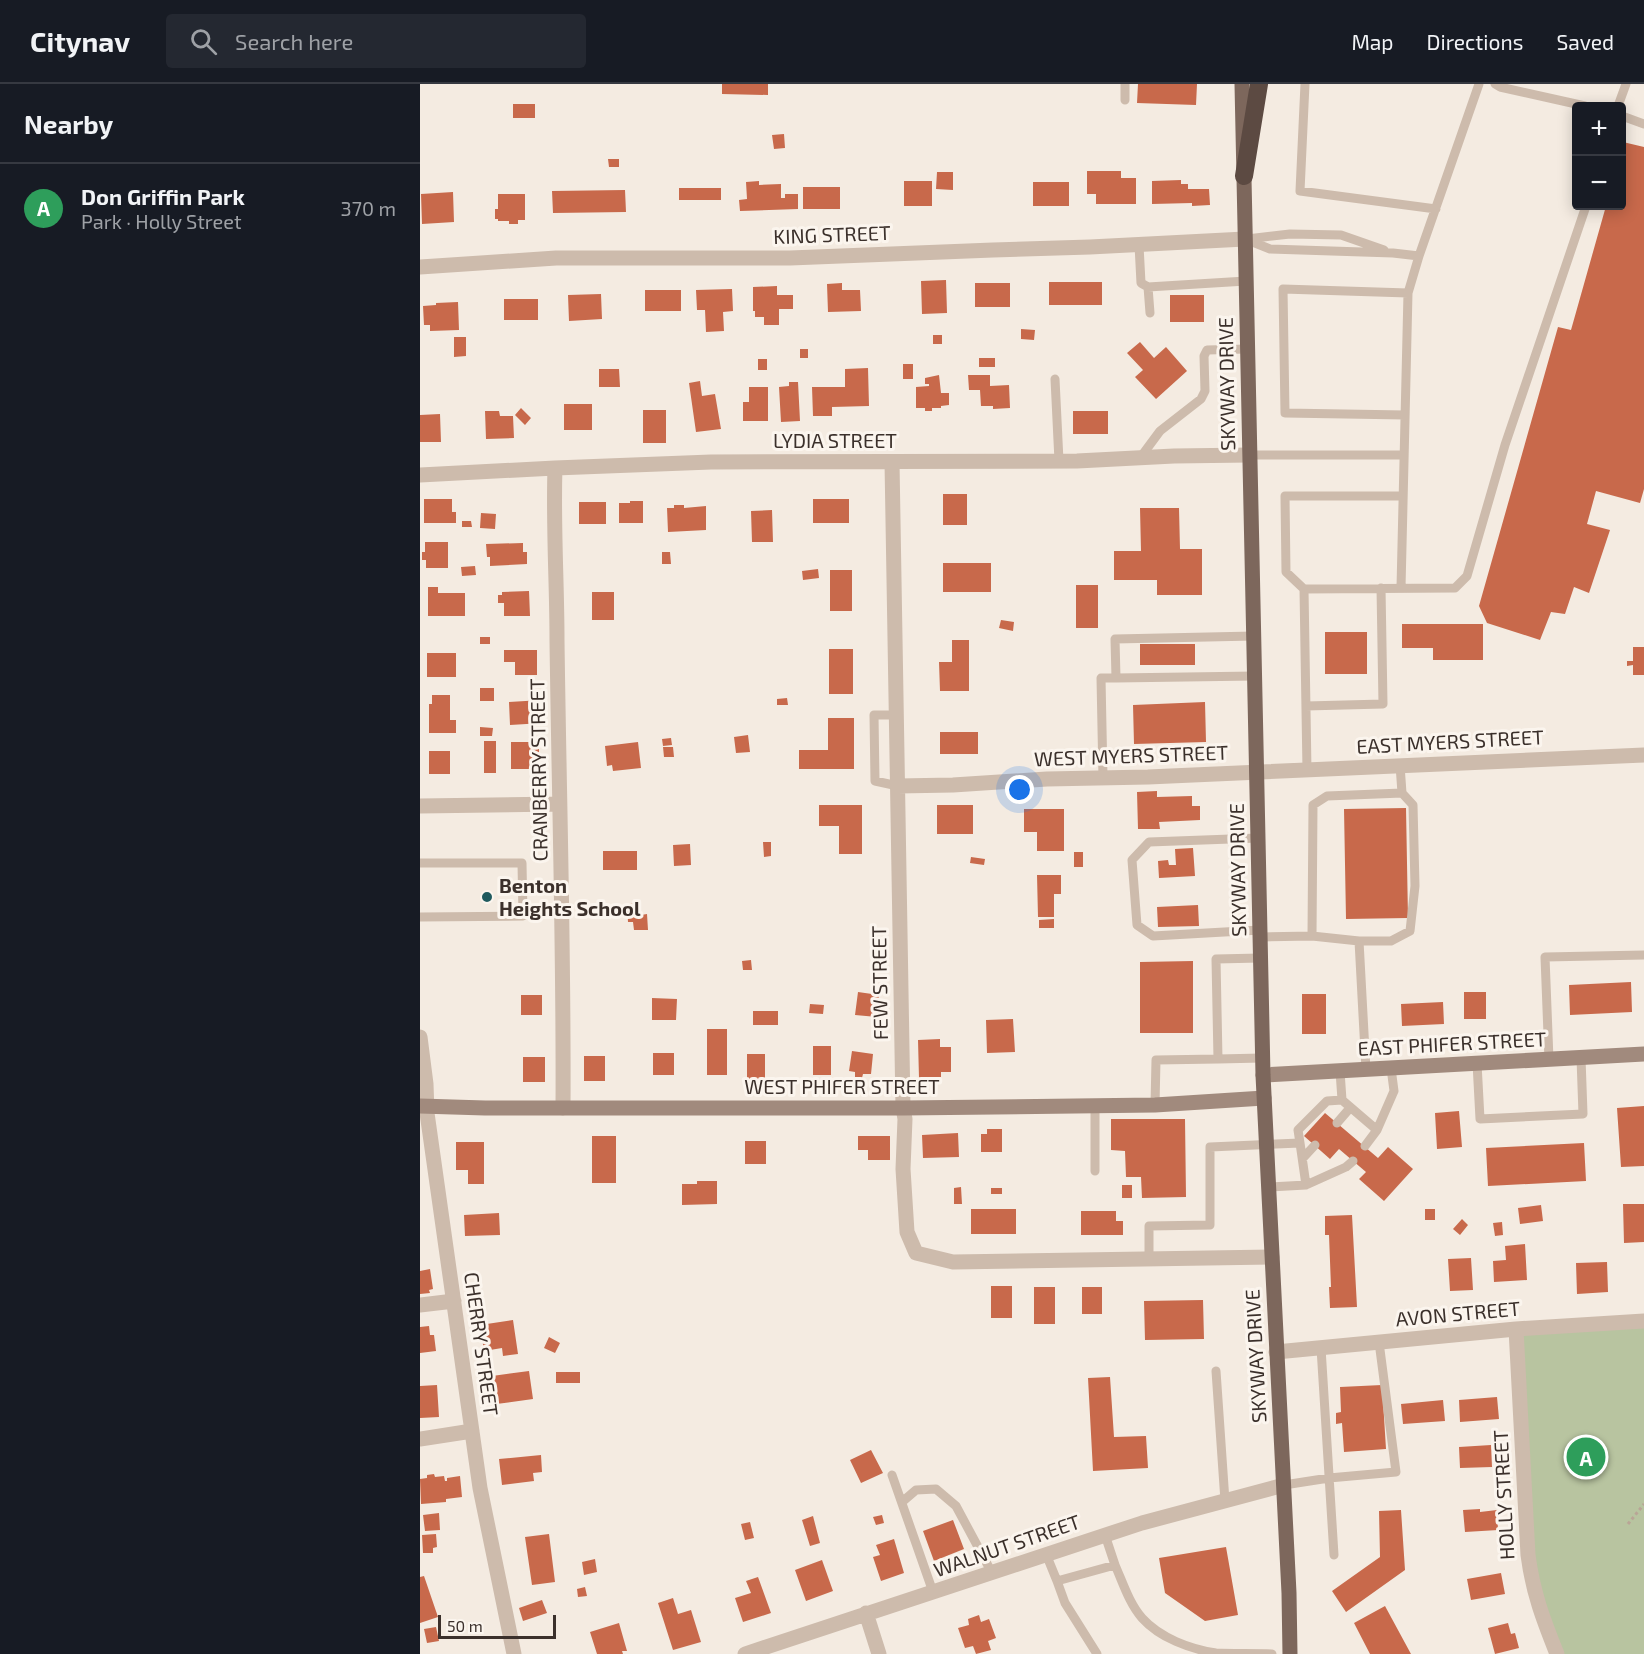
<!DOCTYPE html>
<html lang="en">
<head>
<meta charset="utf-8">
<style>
  body { margin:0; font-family:"Exo 2",sans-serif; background:#242831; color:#f1f3f6 }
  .controls { position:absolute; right:18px; top:18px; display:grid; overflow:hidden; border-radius:6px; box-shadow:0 3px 15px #0003 }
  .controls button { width:54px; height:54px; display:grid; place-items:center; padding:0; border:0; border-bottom:2px solid #363941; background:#171b24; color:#f1f3f6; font:30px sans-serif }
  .scale { position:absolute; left:18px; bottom:15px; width:118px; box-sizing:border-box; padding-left:6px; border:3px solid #3b302b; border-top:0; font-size:16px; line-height:21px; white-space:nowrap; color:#3b302b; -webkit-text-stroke:4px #fbf5ee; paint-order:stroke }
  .you { position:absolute; left:600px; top:706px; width:21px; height:21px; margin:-15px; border:4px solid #fff; border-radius:50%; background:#1a73e8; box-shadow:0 0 0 9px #1a73e833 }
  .badge { display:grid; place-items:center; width:39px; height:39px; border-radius:50%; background:#92aeb2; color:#fff; font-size:20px; font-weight:700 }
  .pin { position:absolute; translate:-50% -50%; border:3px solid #fff; box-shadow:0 2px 6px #0006 }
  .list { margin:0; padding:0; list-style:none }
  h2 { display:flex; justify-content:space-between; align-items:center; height:78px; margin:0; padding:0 24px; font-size:26px }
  h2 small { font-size:20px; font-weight:400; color:#9ea1a6 }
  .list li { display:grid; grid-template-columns:39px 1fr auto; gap:18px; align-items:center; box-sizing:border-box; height:90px; padding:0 24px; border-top:2px solid #363941 }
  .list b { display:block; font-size:22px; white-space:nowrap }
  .list p { margin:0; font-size:20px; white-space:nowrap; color:#9ea1a6 }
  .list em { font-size:20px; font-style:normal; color:#9ea1a6 }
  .icon { flex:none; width:33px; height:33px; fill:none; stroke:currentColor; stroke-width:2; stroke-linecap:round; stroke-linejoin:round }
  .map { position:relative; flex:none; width:1224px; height:1570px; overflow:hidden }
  header { display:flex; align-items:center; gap:36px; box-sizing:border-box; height:84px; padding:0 30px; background:#171b24; border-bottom:2px solid #363941 }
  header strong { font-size:28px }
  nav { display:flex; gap:33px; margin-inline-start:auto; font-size:21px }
  .search { width:420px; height:54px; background:#242831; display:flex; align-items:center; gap:15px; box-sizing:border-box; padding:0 21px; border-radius:6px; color:#9ea1a6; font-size:22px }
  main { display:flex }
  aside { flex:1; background:#171b24 }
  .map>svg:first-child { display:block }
  .green { fill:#b8c4a0 }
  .building { fill:#c8694b }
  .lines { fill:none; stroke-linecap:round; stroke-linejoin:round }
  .path { stroke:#b9a596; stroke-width:3; stroke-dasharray:3 3; stroke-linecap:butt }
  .lane { stroke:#cdbbac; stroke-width:9 }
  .street { stroke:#cdbbac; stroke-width:15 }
  .secondary { stroke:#a18a7d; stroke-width:15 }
  .primary { stroke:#7d675c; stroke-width:15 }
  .highway { stroke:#5c4a42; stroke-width:18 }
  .poi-dot { fill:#1f5a5e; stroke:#fbf5ee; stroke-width:2 }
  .labels { text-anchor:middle; stroke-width:6; stroke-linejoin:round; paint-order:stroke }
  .street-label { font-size:20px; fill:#3b302b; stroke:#fbf5ee }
  .poi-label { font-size:20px; font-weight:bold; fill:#3b302b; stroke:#fbf5ee; text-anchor:start }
</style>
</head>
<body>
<header>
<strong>Citynav</strong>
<div class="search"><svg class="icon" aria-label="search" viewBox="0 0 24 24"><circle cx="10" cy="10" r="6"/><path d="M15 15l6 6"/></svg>Search here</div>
<nav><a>Map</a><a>Directions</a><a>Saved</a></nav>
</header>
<main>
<aside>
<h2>Nearby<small></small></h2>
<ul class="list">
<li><span class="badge" style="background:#2e9e5b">A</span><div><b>Don Griffin Park</b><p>Park · Holly Street</p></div><em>370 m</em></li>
</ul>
</aside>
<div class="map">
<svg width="1224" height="1570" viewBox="0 0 1224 1570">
  <rect width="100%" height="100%" fill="#f4ebe1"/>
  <path class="green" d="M1224 1241V1570H1141L1115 1496 1102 1249Z"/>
  <path class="building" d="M302 0H348V11L302 10Z
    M718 0H777L776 21 717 19Z
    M93 20H115V34H93Z
    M364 50 365 64 354 65 352 51Z
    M1203 58 1224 63V405L1220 419 1176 407 1167 440 1190 446 1169 509 1154 503 1145 530 1131 528 1120 556 1067 539 1059 522 1138 243 1151 246 1186 122H1202V64Z
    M188 75H199V83H189Z
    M667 87H701V94H716V120H676V110H667Z
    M517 88H533V106L516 105Z
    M761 96V100H768V105H789L790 121 772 122V119L732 120V97Z
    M339 97V101L361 100V114H365V110H378V125L320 127 319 116 327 115 326 98Z
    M484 97H512V122H484Z
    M613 98H649V122H613Z
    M383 103H420V125H383Z
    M259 104H301V116H259Z
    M205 106 206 128 133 129 132 107Z
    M33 108 34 138 2 140 1 110Z
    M78 110H105V136H98V140H89V137H78V135H75V125H78Z
    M526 196 527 229 502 230 501 197Z
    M629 198H682V221H629Z
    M422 199V206H440L441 227 408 228 407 200Z
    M555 199H590V223H555Z
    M357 202V211H373V225H359V241H344V233H335V227H333V203Z
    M312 205 313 227 303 228 304 247 286 248 285 226H277L276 206Z
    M225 206H261V227H225Z
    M181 210 182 235 149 237 148 211Z
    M750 211H784V238H750Z
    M84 215H118V236H84Z
    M38 218 39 246 10 247V241H4L3 222 16 221V219Z
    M601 245 615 246 614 256 601 255Z
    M513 251H522V260H513Z
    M34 253H46V272L34 273Z
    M720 258 734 274 746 263 767 287 736 315 715 293 723 286 707 269Z
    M380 265H388V274H380Z
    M559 274H575V283H559Z
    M338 275H347V286H338Z
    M483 280H493V295H483Z
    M448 284 449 322 412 323V332H393L392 303H425V285Z
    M179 285H199L200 303H179Z
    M519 291 521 309H529V321L521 322V324H512V327H505V324H496V303L509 302V300H505V294Z
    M548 291H570V302L589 301 590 324 573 325V322H561L560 306H549Z
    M280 297 282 312 295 310 301 345 276 348 269 299Z
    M369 298H378L380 337 361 338 359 303 369 302Z
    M329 303H348V337H323V318H329Z
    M144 320H172V346H144Z
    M101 324 111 334 105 341 95 331Z
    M223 326H246V359H223Z
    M65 327H79L80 332H93L94 354 66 355Z
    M653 327H688V350H653Z
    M20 330 21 358H0V331Z
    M523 410H547V441H523Z
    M4 415H32V428H36V439H4Z
    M393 415H429V439H393Z
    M210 417H223V439H199V419H210Z
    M159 418H186V440H159Z
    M254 421H264V424L286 422V446L248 448 247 424H254Z
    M720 424H759L760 465H782V511H737V496H694V467H721Z
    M352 426 353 458H332L331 427Z
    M61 429 76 430 75 445 60 444Z
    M42 437H51L52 443H42Z
    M5 458H28V484H6V476H2V468H5Z
    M103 459V468H107V480L70 482V473H67L66 460Z
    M242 468H250L251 480H242Z
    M523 479H571V508H523Z
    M55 482 56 491 42 492 41 483Z
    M398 485 399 494 383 496 382 487Z
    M410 486H432V527H410Z
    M656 501H678V544H656Z
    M8 503H18V509H45V532H8Z
    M109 507 110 532H84V519H78V511H82V508Z
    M172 508H194V536H172Z
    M581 536 594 538 593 547 579 544Z
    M982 540H1063V576H1013V564H982Z
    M905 548H947V590H905Z
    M60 553H70V560H60Z
    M532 556H549V607H520L519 578H532Z
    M720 560H775V581H720Z
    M1213 563H1224V591H1213V581L1207 582V577H1213Z
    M409 565H433V610H409Z
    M84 566H117V591H95V578H84Z
    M7 569H36V593H7Z
    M60 604H74V617H60Z
    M12 611H30V636H36V649H9V620H12Z
    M367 614 368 621H357V615Z
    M122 616 123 639 90 641 89 618Z
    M785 618 786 658 714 660 713 621Z
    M408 634H434V685H379V666H408Z
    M60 643 73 644 72 652H60Z
    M520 648H558V670H520Z
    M328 651 330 668 316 669 314 653Z
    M251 654 252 661 243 662 242 655Z
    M64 657H76V689H64Z
    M91 658H119V685H91Z
    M218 658 221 684 193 687 192 681 187 682 185 662Z
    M243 663H253L254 673H244Z
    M9 667H30V690H9Z
    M737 707V713L772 712V722H780V736L739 738 740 745H718L717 708Z
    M399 721H442V770H419V742H399Z
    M517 721H553V750H517Z
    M986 724 988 834 926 835 924 725Z
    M604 725H644V767H617V748H604Z
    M343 758H351V772L344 773Z
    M270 760 271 781 254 782 253 761Z
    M773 764 775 792 739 794 738 777 748 776 749 781H756L755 765Z
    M183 767H217V786H183Z
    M654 768H663V783H654Z
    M551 773 565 775 564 781 550 779Z
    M617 791H641V810H634V833H618Z
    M220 819 221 831 227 830 228 846H214L213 838H208L207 820Z
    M778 821 779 842 738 843 737 823Z
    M634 835V844H619V836Z
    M331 876 332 886H323L322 877Z
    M773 877V949H720V878Z
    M1211 898 1212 928 1150 931 1149 901Z
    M438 908 459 911 458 919 463 920 462 929 458 928 457 933 435 931Z
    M1044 908H1066V935H1044Z
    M882 910H906V950H882Z
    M101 911H122V931H101Z
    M232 914 257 915 256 936H232Z
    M1023 918 1024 940 982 942 981 920Z
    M390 920 404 921 403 930 389 929Z
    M333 927H358V941H333Z
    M593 935 595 968 567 969 566 936Z
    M287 945H307V991H287Z
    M520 955V963H531V988H521V993L499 994 498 956Z
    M393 962H411V991H393Z
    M432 967 453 970 451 990H443L442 994 435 993V988L429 987Z
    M233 969H254V991H233Z
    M327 970H345V995H327Z
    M164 972H185V997H164Z
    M103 973H125V998H103Z
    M1224 1022V1082L1201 1083 1197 1024Z
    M1039 1027 1042 1063 1017 1065 1015 1029Z
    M905 1029 958 1074 968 1063 993 1085 964 1117 939 1095 946 1088 919 1065 910 1075 884 1052Z
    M691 1035H765L766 1113 722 1114 721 1093H706L705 1067 691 1066Z
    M567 1045H582V1068H561V1050H567Z
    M538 1049 539 1073 503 1074 502 1051Z
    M172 1052H196V1099H172Z
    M438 1052H470V1076H448V1066H438Z
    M325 1057H346V1080H325Z
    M36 1058H64V1100H48V1086H36Z
    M1164 1059 1166 1097 1068 1102 1066 1064Z
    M277 1097H297V1120L262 1121V1100H277Z
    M702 1101H712V1114H702Z
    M541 1103 542 1120H534V1104Z
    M571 1104H582V1110H571Z
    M1203 1120H1224V1158L1204 1159Z
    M1121 1121 1123 1137 1100 1140 1098 1124Z
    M551 1125H596V1150H551Z
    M1005 1125H1015V1136H1005Z
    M661 1127H696V1137H703V1151H661Z
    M79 1129 80 1151 45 1152 44 1131Z
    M932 1131 937 1223 910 1224 909 1203H911L909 1151H905V1132Z
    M1042 1135 1048 1141 1040 1151 1033 1145Z
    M1082 1138 1083 1151 1075 1152 1073 1139Z
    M1105 1160 1107 1196 1074 1198 1073 1177 1086 1176 1085 1162Z
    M1051 1174 1053 1206 1030 1207 1028 1175Z
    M1187 1178 1188 1208 1157 1210 1156 1179Z
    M10 1185 13 1205 9 1206 10 1209 0 1210V1187Z
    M571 1202H592V1234H571Z
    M614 1203H635V1240H614Z
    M662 1203H682V1230H662Z
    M783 1216 784 1255 725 1256 724 1217Z
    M93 1236 98 1270 83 1272 82 1264 64 1267 60 1241Z
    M9 1242 10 1251H14L16 1267 0 1269V1243Z
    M129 1253 140 1259 135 1269 124 1264Z
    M109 1287 113 1315 69 1321 65 1293Z
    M136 1288H160V1299H136Z
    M690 1293 694 1353 726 1352 728 1384 673 1387 668 1294Z
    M17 1301 19 1333 0 1334V1302Z
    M962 1301 966 1365 924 1368 922 1339 916 1340V1329L921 1328 920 1303Z
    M1077 1313 1079 1335 1040 1338 1039 1316Z
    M1023 1316 1025 1337 983 1340 981 1320Z
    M1071 1361 1072 1383 1040 1384 1039 1363Z
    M451 1366 463 1389 441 1399 430 1376Z
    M121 1371 122 1388 113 1389 114 1397 82 1401 79 1375Z
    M14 1390 15 1393 24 1392 25 1397H27V1394L40 1392 42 1413 26 1415V1418L1 1420 0 1395 7 1394V1391Z
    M1060 1425V1428L1077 1426 1078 1446 1045 1448 1043 1426Z
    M981 1426 985 1486 926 1528 912 1507 960 1473 959 1427Z
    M19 1429 20 1446 5 1447 3 1431Z
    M462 1431 464 1439 456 1441 453 1433Z
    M393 1432 400 1459 390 1462 382 1436Z
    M533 1436 544 1465 514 1477 503 1447Z
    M330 1438 334 1454 325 1456 321 1440Z
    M16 1450 17 1463 13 1464V1469H3L2 1451Z
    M129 1450 135 1498 112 1501 105 1453Z
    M474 1455 484 1489 461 1497 453 1473 460 1471 456 1461Z
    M806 1463 818 1531 785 1537 745 1509 739 1474Z
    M175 1475 177 1488 164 1491 162 1478Z
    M402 1476 413 1507 386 1517 375 1486Z
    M1081 1489 1085 1510 1051 1516 1047 1495Z
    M4 1492 18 1533 0 1539V1493Z
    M338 1493 351 1529 323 1538 315 1514 331 1509 326 1497Z
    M165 1503 167 1512 158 1513 157 1505Z
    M253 1514 258 1530 271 1526 281 1558 253 1566 238 1519Z
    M122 1516 127 1529 103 1537 99 1524Z
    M965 1522 991 1570H950L934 1539Z
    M559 1531 561 1538 569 1535 576 1554 568 1557 571 1566 556 1570 553 1562 545 1564 538 1544 549 1541 548 1535Z
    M199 1539 207 1567H202L203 1570H177L170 1548Z
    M1088 1539 1091 1550 1095 1549 1099 1564 1075 1570 1068 1544Z
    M16 1543 19 1557 7 1559 4 1545Z"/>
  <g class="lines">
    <path class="path" d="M1208 1440 1224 1420"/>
    <path class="lane" d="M705 0V16
      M885 0 880 107 1016 125
      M1075 0 1080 3 1165 22
      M1198 22 1206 0
      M1202 32 1224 40
      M825 155 850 165 973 169 999 172 988 209 981 504
      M827 155 870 150 921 151 964 166
      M719 161 721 199 728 203 826 197
      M999 172 1059 0
      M728 203 730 229
      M635 295 639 377
      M985 331 865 329 863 205 988 209
      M830 371H984
      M720 374 740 347 781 315 785 307 784 272 787 266 827 265
      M884 505 866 488 865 412H983
      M834 552 695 555 696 594 835 592
      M886 622 963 620 961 504
      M476 631H454L455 697 478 702
      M887 686 884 505 1035 504 1047 492 1085 361 1166 122
      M683 694 681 594H696
      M838 754 729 758 712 776 717 841 733 852 840 846
      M0 779H102L103 832 0 833
      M892 852 939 857 946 986
      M840 853 892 852 893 721 907 712 982 709 980 681
      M939 857H971L990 847 995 802 993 721 982 709
      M840 874 796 875 798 975 842 974
      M1129 976 1125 873 1224 871
      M1057 979 1060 1035 1163 1030 1161 974
      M920 987 922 1016 957 1046 974 1007 971 984
      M675 1021V1087
      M735 1021 736 976 798 975
      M917 1039 930 1024
      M880 1059 878 1046 907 1017 922 1016
      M945 1062 957 1046
      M883 1074 895 1061
      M886 1101 926 1083 933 1077
      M729 1176V1142L790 1141V1063L880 1059 886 1101 848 1103
      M901 1264 914 1471
      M796 1287 805 1417
      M472 1391 513 1508
      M864 1401 909 1394 976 1388 959 1258
      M482 1418 496 1406 516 1405 536 1422 572 1489
      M626 1470 637 1497 695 1481 685 1451
      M695 1481C703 1499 709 1519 722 1534 740 1554 770 1565 796 1569 814 1570 833 1569 852 1570
      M637 1497 645 1519 677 1570"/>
    <path class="street" d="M0 183 136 174H370L573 166 670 163 825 155
      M472 378 483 1024 485 1035 483 1085 487 1148 496 1169 533 1178 852 1173
      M135 384C133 441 137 499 137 556 139 712 144 868 143 1024
      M0 391 135 384 291 378 657 377 754 372 830 371
      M478 702 533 701 627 695 728 693 1224 671
      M0 722 139 720
      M0 953 6 1000 7 1029 60 1404 94 1570
      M0 1221 34 1217
      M1096 1245 1108 1471C1113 1509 1123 1535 1137 1570
      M856 1268 1096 1245 1224 1237
      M0 1355 52 1347
      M446 1529 459 1570
      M325 1570 722 1439 864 1401"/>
    <path class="secondary" d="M843 991 1224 970
      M0 1022 65 1024H483L735 1021 844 1014"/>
    <path class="primary" d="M822 0 843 991 869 1509 870 1570"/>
    <path class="highway" d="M824 92 839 0"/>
  </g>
  <circle class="poi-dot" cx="67" cy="813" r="6"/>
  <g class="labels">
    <g class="street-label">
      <text transform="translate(412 151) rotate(-2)" y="7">KING STREET</text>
      <text transform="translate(807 300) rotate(-91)" y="7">SKYWAY DRIVE</text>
      <text x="415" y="364">LYDIA STREET</text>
      <text transform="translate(1030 658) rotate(-3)" y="7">EAST MYERS STREET</text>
      <text transform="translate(711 672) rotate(-2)" y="7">WEST MYERS STREET</text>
      <text transform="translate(119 686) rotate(-91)" y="7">CRANBERRY STREET</text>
      <text transform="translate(818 786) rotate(-91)" y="7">SKYWAY DRIVE</text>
      <text transform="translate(460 899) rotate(-91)" y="7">FEW STREET</text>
      <text transform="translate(1032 960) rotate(-3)" y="7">EAST PHIFER STREET</text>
      <text x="422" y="1010">WEST PHIFER STREET</text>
      <text transform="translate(1038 1230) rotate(-5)" y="7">AVON STREET</text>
      <text transform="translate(61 1260) rotate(82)" y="7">CHERRY STREET</text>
      <text transform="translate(836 1272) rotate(-93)" y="7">SKYWAY DRIVE</text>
      <text transform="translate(1084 1411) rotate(-93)" y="7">HOLLY STREET</text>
      <text transform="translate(587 1462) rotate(-19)" y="7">WALNUT STREET</text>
    </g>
    <g class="poi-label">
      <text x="79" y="809">Benton<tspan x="79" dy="23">Heights School</tspan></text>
    </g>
  </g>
</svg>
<div class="controls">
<button>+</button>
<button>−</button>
</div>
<div class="scale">50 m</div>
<div class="you"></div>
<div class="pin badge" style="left:1166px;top:1373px;background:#2e9e5b">A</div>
</div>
</main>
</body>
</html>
